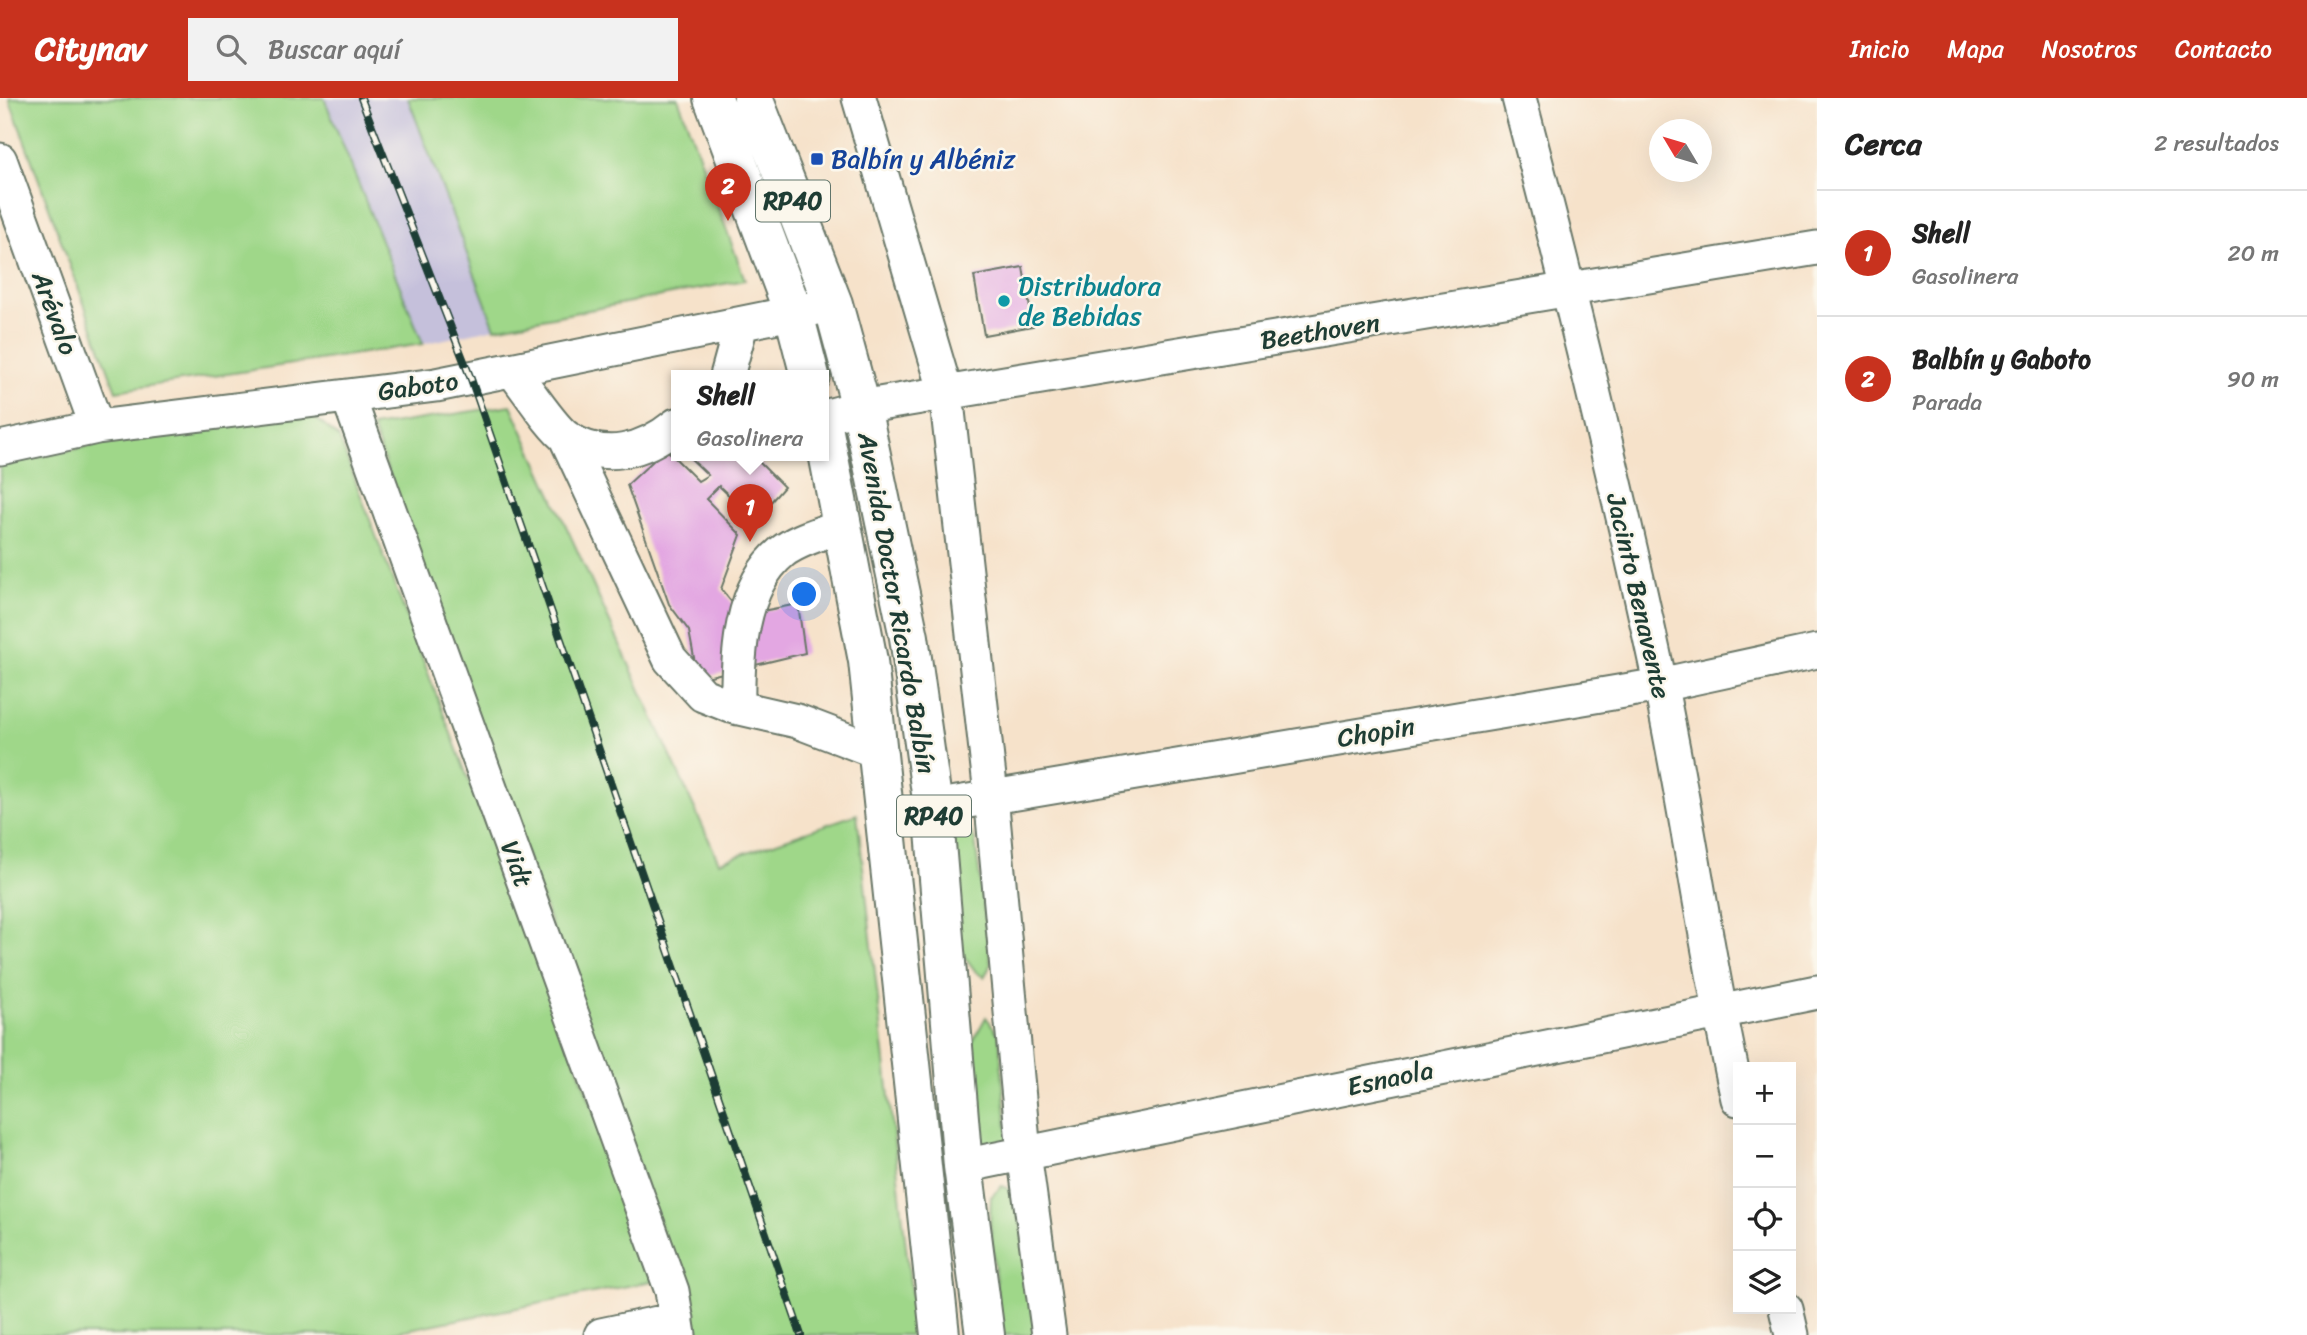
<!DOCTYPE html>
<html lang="es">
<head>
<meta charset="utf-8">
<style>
  body { margin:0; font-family:Sriracha,sans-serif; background:#f2f2f2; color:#222 }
  .controls { position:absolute; right:21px; bottom:21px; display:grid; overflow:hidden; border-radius:0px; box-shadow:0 7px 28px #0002 }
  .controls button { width:63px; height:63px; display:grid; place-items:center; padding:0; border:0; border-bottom:2px solid #e0e0e0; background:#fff; color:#222; font:35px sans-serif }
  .compass { position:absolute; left:1649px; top:21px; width:63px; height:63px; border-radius:50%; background:#fff; box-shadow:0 7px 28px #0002; rotate:308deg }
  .you { position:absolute; left:805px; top:497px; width:24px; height:24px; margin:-18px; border:5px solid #fff; border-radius:50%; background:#1a73e8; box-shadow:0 0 0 10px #1a73e833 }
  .badge { display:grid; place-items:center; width:46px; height:46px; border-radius:50%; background:#c8321e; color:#fff; font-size:23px; font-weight:700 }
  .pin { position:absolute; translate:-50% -58px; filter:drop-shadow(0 2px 4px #0008) }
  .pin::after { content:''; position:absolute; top:37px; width:24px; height:21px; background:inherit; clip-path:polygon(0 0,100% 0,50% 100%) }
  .popup { position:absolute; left:671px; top:272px; width:158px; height:91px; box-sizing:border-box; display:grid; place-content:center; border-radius:0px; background:#fff; filter:drop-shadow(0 2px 5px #0005); font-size:23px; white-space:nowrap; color:#767676 }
  .popup b { font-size:26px; color:#222 }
  .popup::after { content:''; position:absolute; left:50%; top:100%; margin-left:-14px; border:14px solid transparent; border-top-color:#fff }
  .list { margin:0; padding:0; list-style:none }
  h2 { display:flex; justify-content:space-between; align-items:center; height:91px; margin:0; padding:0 28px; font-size:30px }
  h2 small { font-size:23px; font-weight:400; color:#767676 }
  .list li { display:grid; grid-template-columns:46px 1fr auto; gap:21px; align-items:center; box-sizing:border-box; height:126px; padding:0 28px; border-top:2px solid #e0e0e0 }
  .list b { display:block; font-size:26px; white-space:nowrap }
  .list p { margin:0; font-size:23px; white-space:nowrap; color:#767676 }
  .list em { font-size:23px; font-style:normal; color:#767676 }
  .icon { flex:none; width:38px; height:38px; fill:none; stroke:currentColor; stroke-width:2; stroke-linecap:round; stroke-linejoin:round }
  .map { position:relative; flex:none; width:1817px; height:1237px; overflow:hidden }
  header { display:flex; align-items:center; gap:42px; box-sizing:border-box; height:98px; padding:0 35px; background:#c8321e; color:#fff }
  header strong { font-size:33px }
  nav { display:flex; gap:38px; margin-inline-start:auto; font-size:24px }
  .search { width:490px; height:63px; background:#f2f2f2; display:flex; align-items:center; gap:18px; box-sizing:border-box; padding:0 24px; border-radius:0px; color:#767676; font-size:26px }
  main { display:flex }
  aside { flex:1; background:#fff }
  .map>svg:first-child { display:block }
  .industrial { fill:#c5c0db }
  .green { fill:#9fd789; stroke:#5f8a5e; stroke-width:2 }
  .building { fill:#e3a7e2 }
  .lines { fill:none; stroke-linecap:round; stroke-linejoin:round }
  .minor-casing { stroke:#6a7768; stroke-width:37 }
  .major-casing { stroke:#6a7768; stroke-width:42 }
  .minor { stroke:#fff; stroke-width:33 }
  .major { stroke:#fff; stroke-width:38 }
  .rail-casing { stroke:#1f3d34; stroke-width:8 }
  .rail { stroke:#fbf7ec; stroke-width:5; stroke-dasharray:16; stroke-linecap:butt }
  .transit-dot { fill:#1a4fb4; stroke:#fbf7ec; stroke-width:2.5 }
  .culture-dot { fill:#0f9aa8; stroke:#fbf7ec; stroke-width:2.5 }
  .labels { text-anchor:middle; stroke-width:5; stroke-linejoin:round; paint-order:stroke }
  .shield { fill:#fbf7ec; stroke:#61756b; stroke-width:2 }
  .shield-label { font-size:24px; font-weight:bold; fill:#1f3d34 }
  .transit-label { font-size:26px; fill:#164399; stroke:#fbf7ec; text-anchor:start }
  .culture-label { font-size:26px; fill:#0d838f; stroke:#fbf7ec; text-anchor:start }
  .street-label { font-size:26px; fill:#1f3d34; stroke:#fbf7ec }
</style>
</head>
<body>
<header>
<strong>Citynav</strong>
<div class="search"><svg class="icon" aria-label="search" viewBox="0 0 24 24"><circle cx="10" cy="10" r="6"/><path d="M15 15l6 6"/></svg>Buscar aquí</div>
<nav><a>Inicio</a><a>Mapa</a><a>Nosotros</a><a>Contacto</a></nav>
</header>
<main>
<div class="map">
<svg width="1817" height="1237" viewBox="0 0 1817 1237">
  <rect width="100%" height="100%" fill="#fbf7ec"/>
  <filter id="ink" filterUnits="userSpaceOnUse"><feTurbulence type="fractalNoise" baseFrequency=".0143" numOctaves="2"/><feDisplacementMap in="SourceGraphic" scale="14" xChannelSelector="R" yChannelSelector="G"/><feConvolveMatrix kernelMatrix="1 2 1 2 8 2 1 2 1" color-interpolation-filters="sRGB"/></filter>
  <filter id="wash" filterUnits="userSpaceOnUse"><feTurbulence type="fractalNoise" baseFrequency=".00686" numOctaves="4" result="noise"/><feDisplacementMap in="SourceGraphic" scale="28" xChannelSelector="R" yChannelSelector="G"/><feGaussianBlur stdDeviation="1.57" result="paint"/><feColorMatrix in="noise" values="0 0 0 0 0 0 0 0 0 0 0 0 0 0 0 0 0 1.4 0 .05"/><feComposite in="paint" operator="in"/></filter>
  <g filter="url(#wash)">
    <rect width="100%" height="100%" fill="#f6e2ca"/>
    <path class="industrial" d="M324 0H408L495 230 423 246Z"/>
    <path class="green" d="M9 0H324L423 246 116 293Z
      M408 0H678L745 182 495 230Z
      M297 304 339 340 658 1182 380 1237H0V367Z
      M511 307 719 764 857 716 916 1237H699L372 329Z
      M956 725 966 726 975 742 991 867 984 879 976 874 960 852 948 738Z
      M986 919 999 937 1008 1044 995 1053 976 1043 970 948Z
      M1002 1088 1017 1095 1036 1237H1001L990 1124 991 1099Z"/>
    <g id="blocks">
      <path class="building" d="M1023 169 1033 228 984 237 974 178Z
        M666 351 698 383 708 377 688 358H753L784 389 755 422 719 388 706 401 741 437 721 491 742 517 798 506 805 555 698 581 689 533 669 506 627 387Z"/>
    </g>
  </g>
  <g filter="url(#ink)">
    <use href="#blocks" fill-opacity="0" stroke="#6a7768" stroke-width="2"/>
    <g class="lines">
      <g class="minor-casing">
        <path id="minor" d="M859 0 946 295 991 697 1024 1055 1049 1237
          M1519 0C1570 194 1618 389 1660 585 1689 723 1707 863 1738 1001
          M0 62 97 329
          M513 273C526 289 552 330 567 340 604 365 644 353 676 327
          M727 278 741 227
          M348 298 672 1193 679 1237
          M824 319 861 309 1817 150
          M566 340 670 561 703 597 731 608 797 623 878 654
          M0 350 97 329 436 287 817 210
          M738 610C737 558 740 489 782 454 798 441 824 435 842 427
          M933 709 1660 587 1817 553
          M963 1068 1817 894
          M1786 1211 1792 1237
          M601 1237 677 1221"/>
      </g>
      <g class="major-casing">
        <path id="major" d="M713 0 794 216 810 278
          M753 0 833 206 861 309 909 539 933 709 963 1068 985 1237
          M824 334 868 563 940 1237"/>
      </g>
      <use href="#minor" class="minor"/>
      <use href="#major" class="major"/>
      <g class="rail-casing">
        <path id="rail" d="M361 0 471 281 801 1237"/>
      </g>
      <use href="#rail" class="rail"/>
    </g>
  </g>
  <rect class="transit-dot" x="810" y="54" width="14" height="14" rx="3.5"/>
  <circle class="culture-dot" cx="1004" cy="203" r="7"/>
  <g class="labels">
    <g class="shield">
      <rect x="756" y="82.5" width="74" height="41" rx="5"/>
      <rect x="897" y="697.5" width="74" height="41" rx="5"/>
    </g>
    <g class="shield-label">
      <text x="793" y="111">RP40</text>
      <text x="934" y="726">RP40</text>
    </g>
    <g class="transit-label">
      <text x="831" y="70">Balbín y Albéniz</text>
    </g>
    <g class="culture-label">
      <text x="1018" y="197">Distribudora<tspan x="1018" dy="30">de Bebidas</tspan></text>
    </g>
    <g class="street-label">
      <text transform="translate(55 215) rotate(70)" y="9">Arévalo</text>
      <text transform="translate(1320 233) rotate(-9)" y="9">Beethoven</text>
      <text transform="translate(418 288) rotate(-8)" y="9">Gaboto</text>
      <text transform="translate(1639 498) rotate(77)" y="9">Jacinto Benavente</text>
      <text transform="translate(897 505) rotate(80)" y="9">Avenida Doctor Ricardo Balbín</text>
      <text transform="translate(1376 634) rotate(-9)" y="9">Chopin</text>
      <text transform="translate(517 766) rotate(70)" y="9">Vidt</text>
      <text transform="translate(1390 980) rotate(-12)" y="9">Esnaola</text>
    </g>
  </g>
</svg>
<div class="controls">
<button>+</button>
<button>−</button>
<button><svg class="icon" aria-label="locate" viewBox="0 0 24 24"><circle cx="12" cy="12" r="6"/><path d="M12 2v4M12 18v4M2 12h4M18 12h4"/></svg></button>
<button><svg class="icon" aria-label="layers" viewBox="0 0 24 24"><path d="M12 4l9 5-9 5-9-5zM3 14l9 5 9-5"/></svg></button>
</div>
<svg class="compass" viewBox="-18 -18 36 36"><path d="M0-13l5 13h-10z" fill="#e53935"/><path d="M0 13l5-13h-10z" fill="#767676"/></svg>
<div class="you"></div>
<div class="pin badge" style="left:750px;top:444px">1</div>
<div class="popup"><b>Shell</b>Gasolinera</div>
<div class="pin badge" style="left:728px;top:123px">2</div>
</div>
<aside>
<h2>Cerca<small>2 resultados</small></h2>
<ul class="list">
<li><span class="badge">1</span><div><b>Shell</b><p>Gasolinera</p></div><em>20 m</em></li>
<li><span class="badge">2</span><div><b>Balbín y Gaboto</b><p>Parada</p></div><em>90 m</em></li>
</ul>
</aside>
</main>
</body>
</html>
